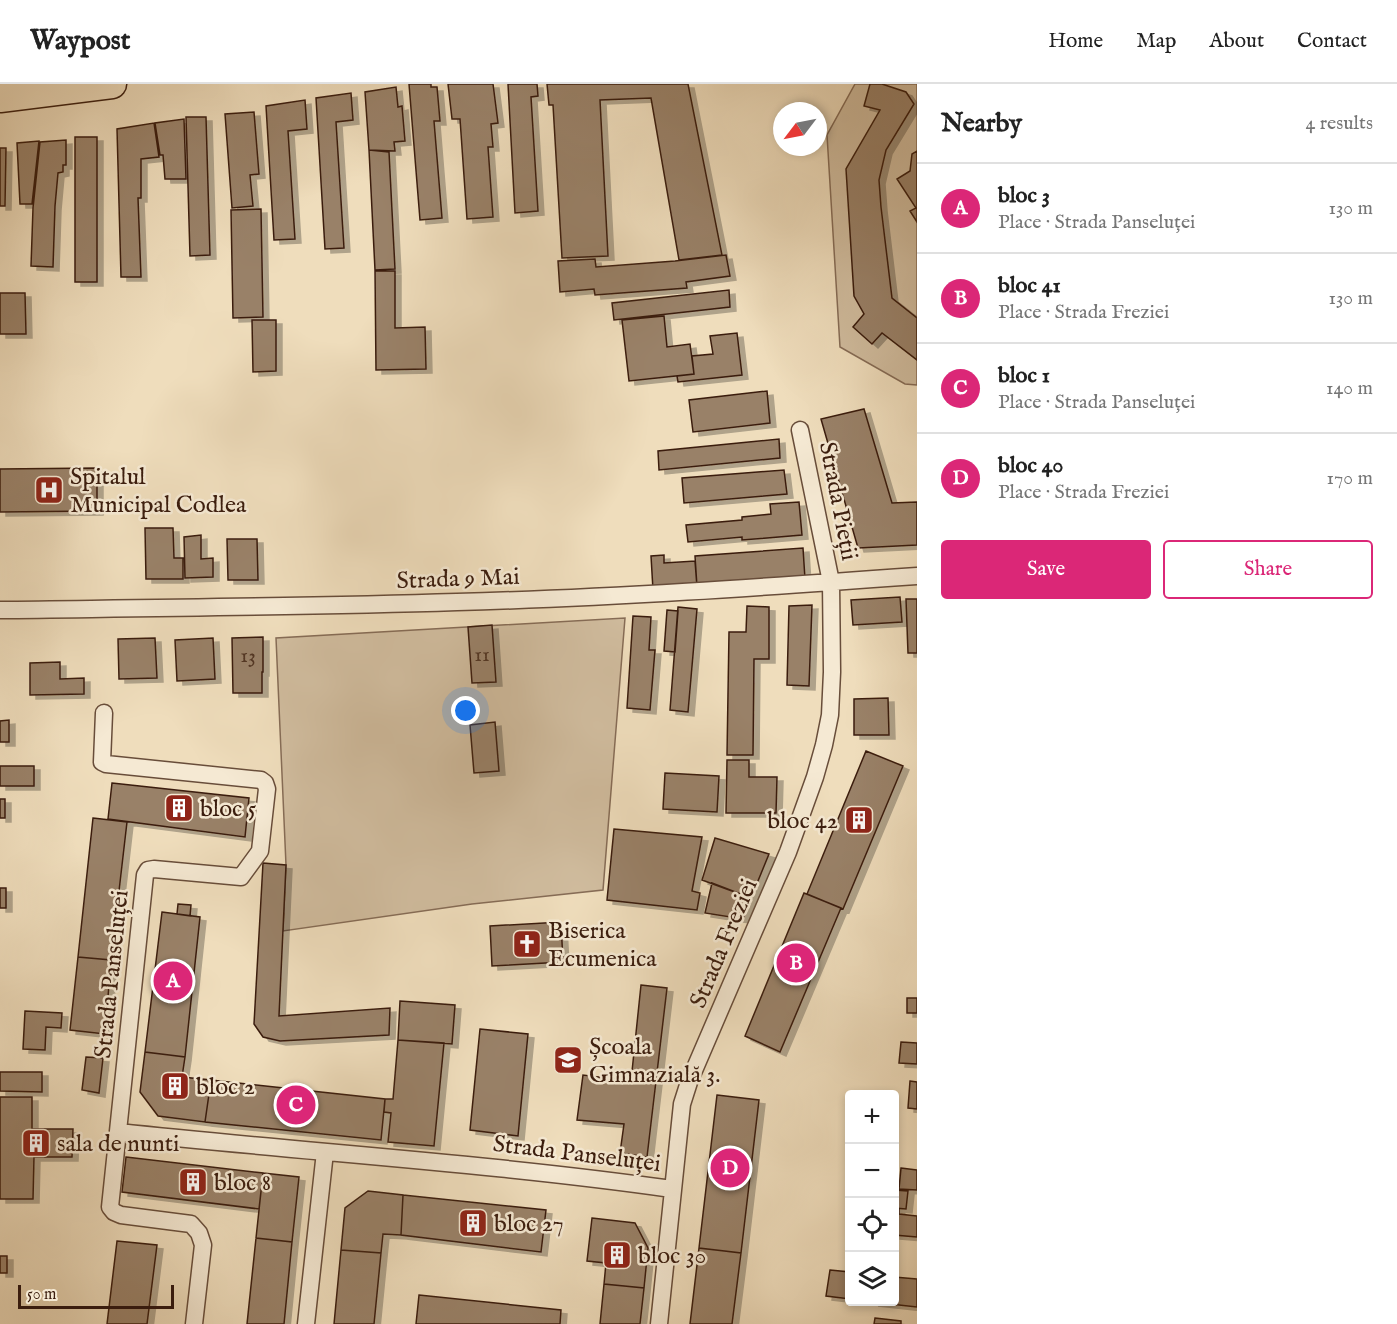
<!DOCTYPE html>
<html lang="en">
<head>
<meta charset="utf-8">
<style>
  body { margin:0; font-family:"IM FELL English",serif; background:#f2f2f2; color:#222 }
  .controls { position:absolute; right:18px; bottom:18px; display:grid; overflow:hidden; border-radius:6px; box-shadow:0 3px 9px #0003 }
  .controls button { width:54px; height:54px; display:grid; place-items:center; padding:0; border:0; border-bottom:2px solid #e0e0e0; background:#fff; color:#222; font:30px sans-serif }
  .compass { position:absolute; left:773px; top:18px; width:54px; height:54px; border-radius:50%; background:#fff; box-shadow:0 3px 9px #0003; rotate:238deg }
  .scale { position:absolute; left:18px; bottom:15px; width:156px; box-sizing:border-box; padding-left:6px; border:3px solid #3b1d0e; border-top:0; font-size:16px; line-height:21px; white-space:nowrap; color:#3b1d0e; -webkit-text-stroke:4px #f5e9d3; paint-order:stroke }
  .you { position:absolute; left:466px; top:627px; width:21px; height:21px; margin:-15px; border:4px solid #fff; border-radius:50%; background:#1a73e8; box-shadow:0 0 0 9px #1a73e833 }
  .badge { display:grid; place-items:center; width:39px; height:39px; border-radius:50%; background:#db2777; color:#fff; font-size:20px; font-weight:700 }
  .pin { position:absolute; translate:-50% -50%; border:3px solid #fff; box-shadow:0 2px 6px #0006 }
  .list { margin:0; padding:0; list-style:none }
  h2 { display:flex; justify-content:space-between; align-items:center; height:78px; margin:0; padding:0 24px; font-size:26px }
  h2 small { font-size:20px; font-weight:400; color:#767676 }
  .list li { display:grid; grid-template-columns:39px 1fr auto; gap:18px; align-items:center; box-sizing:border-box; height:90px; padding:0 24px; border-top:2px solid #e0e0e0 }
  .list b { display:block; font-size:22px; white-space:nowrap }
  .list p { margin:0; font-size:20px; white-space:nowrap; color:#767676 }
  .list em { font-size:20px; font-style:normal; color:#767676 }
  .actions { display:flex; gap:12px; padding:18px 24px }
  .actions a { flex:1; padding:14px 0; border:2px solid #db2777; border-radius:6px; text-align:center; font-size:21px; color:#db2777 }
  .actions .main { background:#db2777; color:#fff }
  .icon { flex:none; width:33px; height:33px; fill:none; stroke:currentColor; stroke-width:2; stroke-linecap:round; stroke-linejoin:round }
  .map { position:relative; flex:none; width:917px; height:1240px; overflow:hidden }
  header { display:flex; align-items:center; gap:36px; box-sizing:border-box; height:84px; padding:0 30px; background:#fff; border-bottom:2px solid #e0e0e0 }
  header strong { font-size:28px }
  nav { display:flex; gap:33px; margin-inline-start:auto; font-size:21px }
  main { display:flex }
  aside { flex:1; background:#fff }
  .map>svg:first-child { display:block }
  .green { fill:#d0bc9e; stroke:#866c56; stroke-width:1.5 }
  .building { fill:#998168; stroke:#3b1d0e; stroke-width:1.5; filter:url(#shadow) }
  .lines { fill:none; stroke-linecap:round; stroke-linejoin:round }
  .minor-casing { stroke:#684d3a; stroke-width:19 }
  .trunk-casing { stroke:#3b1d0e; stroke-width:31 }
  .minor { stroke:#f5e9d3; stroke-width:16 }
  .trunk { stroke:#efddbc; stroke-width:28 }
  .labels { text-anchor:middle; stroke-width:5; stroke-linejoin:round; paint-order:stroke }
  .number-label { font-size:21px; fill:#523624 }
  .poi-label { font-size:24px; fill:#3b1d0e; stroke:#f5e9d3; text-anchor:start }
  .street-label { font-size:24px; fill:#3b1d0e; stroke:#f5e9d3 }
</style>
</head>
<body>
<header>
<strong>Waypost</strong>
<nav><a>Home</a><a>Map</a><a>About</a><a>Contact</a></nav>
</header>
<main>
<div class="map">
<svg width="917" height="1240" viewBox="0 0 917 1240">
  <defs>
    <filter id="shadow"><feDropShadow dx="6" dy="4" stdDeviation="0" flood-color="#0004"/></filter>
  </defs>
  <rect width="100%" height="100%" fill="#efddbc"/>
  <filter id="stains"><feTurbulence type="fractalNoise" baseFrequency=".00333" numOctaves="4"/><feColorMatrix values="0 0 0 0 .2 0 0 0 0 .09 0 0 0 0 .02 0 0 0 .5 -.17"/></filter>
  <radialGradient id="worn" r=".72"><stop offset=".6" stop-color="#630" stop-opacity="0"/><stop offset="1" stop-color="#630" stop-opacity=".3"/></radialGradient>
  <path class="green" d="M855 0H917V301L905 300 840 263 827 51Z
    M625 534 603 806 472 820 283 847 286 781 276 554Z"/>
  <path class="building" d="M409 0H431V3H437L440 37H434L442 134 420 136Z
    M448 0H493L498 39 491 40 493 63H488L493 133 467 135 460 35H452Z
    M508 0H537L538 12 531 13 538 127 515 129Z
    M547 0H688L722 171 679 176 651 14 600 16 608 172 562 174 553 21H549Z
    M870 0H882L906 8 914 20 886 66 879 96 881 123 892 214 917 234V276L882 249 872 260 853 243 864 230 854 212 846 85 880 26 864 22Z
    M396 3 398 23 402 22 405 57 394 58 395 67 369 66 365 8Z
    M351 9 353 36 336 38 344 164 325 165 316 14Z
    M305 16 307 45 288 47 295 155 274 156 266 22Z
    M254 28 259 90 250 91 253 122 232 124 225 30Z
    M186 33H206L210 171 190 172Z
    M184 35 186 95H165L163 71H160L155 39Z
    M154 39 159 73 141 75V114H138L141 193H121L117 45Z
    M75 53H97V198H75Z
    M66 56V81H63V88L58 89 55 122 53 183 31 182 33 124 40 58Z
    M39 57 32 120H20L17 59Z
    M0 64H6L5 122H0Z
    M369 66 389 68 395 185 375 186Z
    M917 67V138L910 127 916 124 897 95 910 87 912 70Z
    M261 125 263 233 233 234 231 126Z
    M726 171 730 192 686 198 687 204 595 211 594 205 560 208 558 177 595 175 596 183 675 177Z
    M375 187H395V244L425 243 426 285 376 286Z
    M729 206 730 223 614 236 612 219Z
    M0 209H25L26 250H0Z
    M664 232 667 263 690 260 694 290 629 297 622 236Z
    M252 236H276V287L253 288Z
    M737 249 742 291 678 298 677 292 694 290 692 272 713 270 710 252Z
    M767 307 770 339 693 348 689 316Z
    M864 325 892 419 917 418V461L858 464 821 335Z
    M779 355 780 374 659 386 658 367Z
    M97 384V427L0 428V385Z
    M784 386 787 410 684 419 682 394Z
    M799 418 802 451 742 456V453L688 458 686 441 742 436V433L771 430 770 420Z
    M145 444H173L174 474H183V495H146Z
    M201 451V475L213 474V493L185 494 184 453Z
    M227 455H257L258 496H228Z
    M803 464 805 495 697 503 695 472Z
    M664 471V479L695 477 697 503 653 506 651 472Z
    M900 513 902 538 853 541 851 516Z
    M906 515H917V569H908Z
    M812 521 809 602 787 601 789 522Z
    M747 522 769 523V575H754L753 671H727L729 548H746Z
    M678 523 697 525 688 628 670 626Z
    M667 526 678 527 675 568 664 567Z
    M633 532 651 533 649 566H655L650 626 627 624Z
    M492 541 496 598 472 599 468 543Z
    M263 553V588H262V609H233L232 554Z
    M155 554 157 594 119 595 118 555Z
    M213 554 215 595 177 597 175 556Z
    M60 578V595L84 594V610L30 611V579Z
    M888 614 889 651H854V615Z
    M9 636V658H0V637Z
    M495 638 499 687 474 689 470 641Z
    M866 667 903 682 843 825 807 810Z
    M727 676H749V693H777L776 729H726Z
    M0 682H34V702H0Z
    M665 689 719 692 717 728 663 725Z
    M112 699 249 714 245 753 108 735Z
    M0 715H5V734H0Z
    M93 734 127 738 111 876 78 873Z
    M614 745 702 753 692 807 700 809 697 826 607 816Z
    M715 754 769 770 751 814 702 796Z
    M263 779 286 781 279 932 390 924 389 951 280 957 263 953 254 940Z
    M712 799 751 814 743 835 705 829Z
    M0 804H6V824H0Z
    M804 809 841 824 780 968 745 952Z
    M178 820 191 821 190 832 177 830Z
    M162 828 200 833 185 973 145 968Z
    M561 838 563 878 492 882 490 842Z
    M78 873 111 876 105 950 70 946Z
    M641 901 667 904 647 1073 620 1069 624 1040 577 1036 583 991 631 997Z
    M907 914H917V929H907Z
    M400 917 455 921 452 960 398 956Z
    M25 927 62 929 61 944 46 943 45 966 23 965Z
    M480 945 528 950 518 1052 470 1046Z
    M398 956 444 959 434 1062 388 1058 391 1029 384 1028 385 1015H393Z
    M901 958 917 959V980L899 979Z
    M145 968 185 973 182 993 211 996 205 1038 158 1032 140 1008Z
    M86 973 103 974 99 1009 82 1006Z
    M0 988H42V1008L0 1007Z
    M211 996 385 1015 381 1056 205 1038Z
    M910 997 917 998V1025L908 1024Z
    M717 1011 759 1016 741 1169 699 1164Z
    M0 1013H32V1045H73L72 1073H34L33 1115H0Z
    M126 1073 263 1089 259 1125 122 1108Z
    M901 1084 917 1086V1106L899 1105Z
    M263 1089 299 1093 292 1158 256 1154Z
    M894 1106 908 1107 906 1125 894 1124Z
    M368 1107 403 1111 401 1151 383 1150 381 1169 341 1166 345 1124Z
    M403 1111 546 1126 541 1168 401 1151Z
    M894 1124 899 1125V1130L917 1132V1153L894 1151Z
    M592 1134 635 1139 648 1164 644 1204 604 1200 606 1179 587 1177Z
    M256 1154 292 1158 284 1240H247Z
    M117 1157 157 1161 147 1240H107Z
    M699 1164 741 1169 732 1240H690Z
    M341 1166 381 1169 374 1240H334Z
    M0 1172H7V1189H0Z
    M830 1186 850 1188V1215L826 1212Z
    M894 1193 917 1195V1223L872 1218H894Z
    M604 1200 644 1204 640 1240H600Z
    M419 1211 561 1226 560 1240H416Z
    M875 1234 901 1237V1240H874Z"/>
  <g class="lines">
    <g class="minor-casing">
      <path id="minor" d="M0 526C152 524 304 523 457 518 610 514 764 503 917 492
        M104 629 102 678 106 680 261 696 265 699 267 705 260 767 241 793 154 785 148 786 145 791 110 1123 114 1128 121 1131 191 1140 199 1149 203 1161 194 1240
        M119 1048C303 1068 488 1079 672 1105
        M306 1240 325 1068
        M659 1240 682 1020 689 998 788 768 815 693 824 661 830 631 832 588 831 498 800 346"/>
    </g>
    <g class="trunk-casing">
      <path id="trunk" d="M0 14 112 0"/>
    </g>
    <use href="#minor" class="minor"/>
    <use href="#trunk" class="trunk"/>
  </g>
  <defs>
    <g id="hospital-square" transform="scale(1.5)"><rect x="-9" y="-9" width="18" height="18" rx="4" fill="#8f2418" stroke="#f5e9d3"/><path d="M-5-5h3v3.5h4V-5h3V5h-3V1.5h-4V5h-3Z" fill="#fff"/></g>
    <g id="building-square" transform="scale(1.5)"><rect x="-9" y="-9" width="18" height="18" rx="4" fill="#8f2418" stroke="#f5e9d3"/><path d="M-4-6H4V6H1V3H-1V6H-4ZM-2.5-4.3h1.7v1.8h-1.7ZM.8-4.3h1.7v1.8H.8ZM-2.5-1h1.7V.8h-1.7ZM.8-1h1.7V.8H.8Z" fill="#fff"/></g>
    <g id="church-square" transform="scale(1.5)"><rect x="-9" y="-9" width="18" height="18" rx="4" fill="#8f2418" stroke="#f5e9d3"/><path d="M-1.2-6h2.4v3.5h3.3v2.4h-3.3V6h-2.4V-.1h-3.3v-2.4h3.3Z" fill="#fff"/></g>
    <g id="school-square" transform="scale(1.5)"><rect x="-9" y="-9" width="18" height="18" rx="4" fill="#8f2418" stroke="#f5e9d3"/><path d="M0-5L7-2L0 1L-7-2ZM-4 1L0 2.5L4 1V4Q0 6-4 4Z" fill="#fff"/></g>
  </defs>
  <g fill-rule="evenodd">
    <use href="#hospital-square" x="49" y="406"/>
    <use href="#building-square" x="179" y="724"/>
    <use href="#building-square" x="859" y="736"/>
    <use href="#church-square" x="527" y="860"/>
    <use href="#school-square" x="568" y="976"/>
    <use href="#building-square" x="175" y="1002"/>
    <use href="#building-square" x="36" y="1059"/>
    <use href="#building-square" x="193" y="1098"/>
    <use href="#building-square" x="473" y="1139"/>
    <use href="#building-square" x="617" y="1171"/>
  </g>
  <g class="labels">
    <g class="number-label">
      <text x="482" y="577">11</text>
      <text x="248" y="578">13</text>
    </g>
    <g class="poi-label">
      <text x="70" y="400">Spitalul<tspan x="70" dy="28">Municipal Codlea</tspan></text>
      <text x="200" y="732">bloc 5</text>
      <text x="838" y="744" text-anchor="end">bloc 42</text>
      <text x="548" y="854">Biserica<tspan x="548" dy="28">Ecumenica</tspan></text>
      <text x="589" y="970">Școala<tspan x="589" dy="28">Gimnazială 3.</tspan></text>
      <text x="196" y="1010">bloc 2</text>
      <text x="57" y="1067">sala de nunti</text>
      <text x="214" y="1106">bloc 8</text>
      <text x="494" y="1147">bloc 27</text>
      <text x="638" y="1179">bloc 30</text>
    </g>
    <g class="street-label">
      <text transform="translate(839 417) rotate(79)" y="8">Strada Pieții</text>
      <text transform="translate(458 494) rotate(-2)" y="8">Strada 9 Mai</text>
      <text transform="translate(723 859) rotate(-67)" y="8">Strada Freziei</text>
      <text transform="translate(111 890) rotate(-84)" y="8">Strada Panseluței</text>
      <text transform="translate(577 1069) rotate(7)" y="8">Strada Panseluței</text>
    </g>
  </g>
  <rect width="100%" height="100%" filter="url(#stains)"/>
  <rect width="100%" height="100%" fill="url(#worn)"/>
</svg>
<div class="controls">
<button>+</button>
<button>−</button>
<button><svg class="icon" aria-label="locate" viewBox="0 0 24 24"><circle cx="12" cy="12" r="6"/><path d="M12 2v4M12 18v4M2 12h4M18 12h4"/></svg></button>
<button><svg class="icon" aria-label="layers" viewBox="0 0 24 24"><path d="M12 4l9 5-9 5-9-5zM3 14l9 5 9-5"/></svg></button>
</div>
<svg class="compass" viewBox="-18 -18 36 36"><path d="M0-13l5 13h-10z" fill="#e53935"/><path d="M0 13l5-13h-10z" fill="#767676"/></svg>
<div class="scale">50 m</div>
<div class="you"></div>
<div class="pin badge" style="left:173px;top:897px">A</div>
<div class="pin badge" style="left:796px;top:879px">B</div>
<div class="pin badge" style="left:296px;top:1021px">C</div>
<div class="pin badge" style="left:730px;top:1084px">D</div>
</div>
<aside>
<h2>Nearby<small>4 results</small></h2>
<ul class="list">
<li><span class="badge">A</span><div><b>bloc 3</b><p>Place · Strada Panseluței</p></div><em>130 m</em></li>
<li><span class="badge">B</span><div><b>bloc 41</b><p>Place · Strada Freziei</p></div><em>130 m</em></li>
<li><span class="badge">C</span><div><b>bloc 1</b><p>Place · Strada Panseluței</p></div><em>140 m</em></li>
<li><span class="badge">D</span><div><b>bloc 40</b><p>Place · Strada Freziei</p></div><em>170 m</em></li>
</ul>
<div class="actions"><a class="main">Save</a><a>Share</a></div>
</aside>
</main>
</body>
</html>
